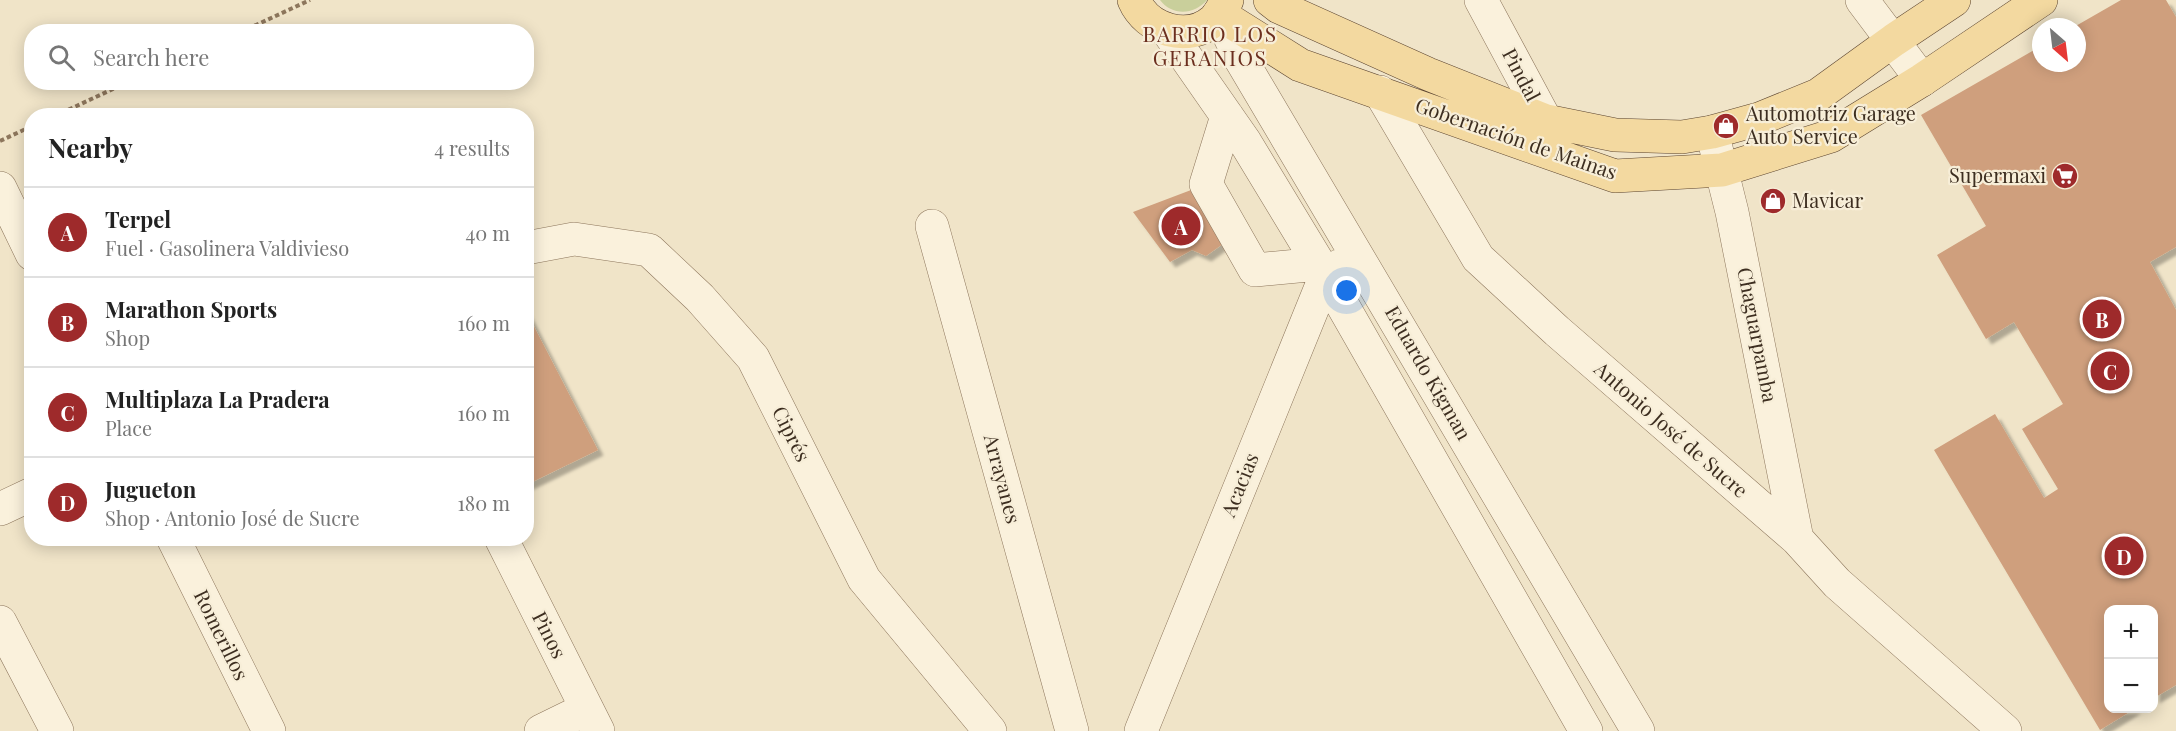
<!DOCTYPE html>
<html lang="en">
<head>
<meta charset="utf-8">
<style>
  body { margin:0; font-family:"Playfair Display",serif; background:#f6f6f6; color:#222 }
  .controls { position:absolute; right:18px; bottom:18px; display:grid; overflow:hidden; border-radius:12px; box-shadow:0 3px 15px #0003 }
  .controls button { width:54px; height:54px; display:grid; place-items:center; padding:0; border:0; border-bottom:2px solid #e0e0e0; background:#fff; color:#222; font:30px sans-serif }
  .compass { position:absolute; left:2032px; top:18px; width:54px; height:54px; border-radius:50%; background:#fff; box-shadow:0 3px 15px #0003; rotate:152deg }
  .you { position:absolute; left:1347px; top:291px; width:21px; height:21px; margin:-15px; border:4px solid #fff; border-radius:50%; background:#1a73e8; box-shadow:0 0 0 9px #1a73e833 }
  .badge { display:grid; place-items:center; width:39px; height:39px; border-radius:50%; background:#9e2a2b; color:#fff; font-size:20px; font-weight:700 }
  .pin { position:absolute; translate:-50% -50%; border:3px solid #fff; box-shadow:0 2px 6px #0006 }
  .list { margin:0; padding:0; list-style:none }
  h2 { display:flex; justify-content:space-between; align-items:center; height:78px; margin:0; padding:0 24px; font-size:26px }
  h2 small { font-size:20px; font-weight:400; color:#767676 }
  .list li { display:grid; grid-template-columns:39px 1fr auto; gap:18px; align-items:center; box-sizing:border-box; height:90px; padding:0 24px; border-top:2px solid #e0e0e0 }
  .list b { display:block; font-size:22px; white-space:nowrap }
  .list p { margin:0; font-size:20px; white-space:nowrap; color:#767676 }
  .list em { font-size:20px; font-style:normal; color:#767676 }
  .icon { flex:none; width:33px; height:33px; fill:none; stroke:currentColor; stroke-width:2; stroke-linecap:round; stroke-linejoin:round }
  .map { position:relative; flex:none; width:2176px; height:731px; overflow:hidden }
  .search { position:absolute; background:#fff; box-shadow:0 3px 15px #0003; left:24px; top:24px; width:510px; height:66px; display:flex; align-items:center; gap:15px; box-sizing:border-box; padding:0 21px; border-radius:24px; color:#767676; font-size:22px }
  .panel { position:absolute; background:#fff; box-shadow:0 3px 15px #0003; left:24px; top:108px; width:510px; height:438px; border-radius:24px }
  .map>svg:first-child { display:block }
  .green { fill:#c9cf9b }
  .building { fill:#cf9f7d; filter:url(#shadow) }
  .lines { fill:none; stroke-linecap:round; stroke-linejoin:round }
  .minor-casing { stroke:#8d765c; stroke-width:34 }
  .major-casing { stroke:#5b4430; stroke-width:34 }
  .path { stroke:#8d765c; stroke-width:4; stroke-dasharray:4.5 3; stroke-linecap:butt }
  .minor { stroke:#faf1dc; stroke-width:33 }
  .major { stroke:#f3d9a0; stroke-width:33 }
  .labels { text-anchor:middle; stroke-width:4.5; stroke-linejoin:round; paint-order:stroke }
  .street-label { font-size:20px; fill:#3d2e20; stroke:#f7eed8 }
  .poi-label { font-size:20px; fill:#3d2e20; stroke:#f7eed8; text-anchor:start }
  .neighbourhood-label { font-size:21px; letter-spacing:1.5px; fill:#6b2e1e; stroke:#f7eed8 }
</style>
</head>
<body>
<div class="map">
<svg width="2176" height="731" viewBox="0 0 2176 731">
  <defs>
    <filter id="shadow"><feDropShadow dx="5.5" dy="5.5" stdDeviation="1.5" flood-color="#0004"/></filter>
  </defs>
  <rect width="100%" height="100%" fill="#f0e4c8"/>
  <path class="green" d="M1160 0H1207C1194 15 1172 16 1160 0Z"/>
  <path class="building" d="M2121 0H2166L2176 17V247L2150 262 2176 310V685L2154 698V610H2108V708H2136L2100 730 1934 450 1995 414 2044 498 2058 489 2022 429 2063 404 2014 322 1986 339 1937 255 1986 226 1921 115 2041 46V63H2077V27H2074Z
    M1199 187 1227 241 1206 256 1192 250 1170 262 1133 212Z
    M526 311 598 450 526 485Z"/>
  <g class="lines">
    <g class="minor-casing">
      <path id="minor" d="M1481 0 1546 121 1548 140
        M1862 0 1922 80
        M1219 14 1240 58 1638 731
        M1167 30 1245 142 1319 264 1586 731
        M1380 92 1478 258 1557 331 1797 539 1837 583 2005 731
        M1227 116 1206 184 1255 270 1319 264
        M1712 132 1732 212 1797 539
        M0 188 32 254
        M932 226 1072 731
        M526 248 574 239 649 250 700 298 753 358 864 579 990 731
        M0 509 32 494
        M173 538 269 731
        M501 538 598 731
        M0 622 57 731
        M541 731 586 709
        M1141 731 1326 275 1339 266"/>
    </g>
    <g class="major-casing">
      <path id="major" d="M1134 0C1147 30 1188 43 1214 20 1220 14 1223 7 1227 0
        M1270 0 1279 7 1428 74 1546 121 1615 135 1682 137 1712 132 1759 119 1818 95 1894 40 1954 0
        M1219 14 1300 65 1615 176 1722 170 1831 136 1922 80 2041 0"/>
    </g>
    <path class="path" d="M241 32 310 0
      M55 116 128 82
      M0 141 32 126"/>
    <use href="#minor" class="minor"/>
    <use href="#major" class="major"/>
  </g>
  <defs>
    <g id="shop-disc" transform="scale(1.35)"><circle r="9.5" fill="#9e2a2b" stroke="#f7eed8"/><path d="M-5-2.5h2.3a2.7 3.5 0 0 1 5.4 0H5L5.5 6h-11ZM-1.5-2.5h3a1.5 2.3 0 0 0-3 0Z" fill="#fff"/></g>
    <g id="supermarket-disc" transform="scale(1.35)"><circle r="9.5" fill="#9e2a2b" stroke="#f7eed8"/><path d="M-6-5.5h2.5l.6 2H6L4.5 2H-2.5L-4.4-4H-6ZM-1.5 3.2a1.3 1.3 0 1 0 .1 0ZM3 3.2a1.3 1.3 0 1 0 .1 0Z" fill="#fff"/></g>
  </defs>
  <g fill-rule="evenodd">
    <use href="#shop-disc" x="1726" y="126"/>
    <use href="#supermarket-disc" x="2065" y="176"/>
    <use href="#shop-disc" x="1773" y="201"/>
  </g>
  <g class="labels">
    <g class="street-label">
      <text transform="translate(1521 75) rotate(62)" y="7">Pindal</text>
      <text transform="translate(1516 139) rotate(19)" y="7">Gobernación de Mainas</text>
      <text transform="translate(1757 335) rotate(79)" y="7">Chaguarpamba</text>
      <text transform="translate(1428 373) rotate(60)" y="7">Eduardo Kigman</text>
      <text transform="translate(1671 430) rotate(41)" y="7">Antonio José de Sucre</text>
      <text transform="translate(791 434) rotate(63)" y="7">Ciprés</text>
      <text transform="translate(1002 479) rotate(75)" y="7">Arrayanes</text>
      <text transform="translate(1240 485) rotate(-68)" y="7">Acacias</text>
      <text transform="translate(221 635) rotate(64)" y="7">Romerillos</text>
      <text transform="translate(549 635) rotate(63)" y="7">Pinos</text>
    </g>
    <g class="poi-label">
      <text x="1746" y="121">Automotriz Garage<tspan x="1746" dy="23">Auto Service</tspan></text>
      <text x="2046" y="183" text-anchor="end">Supermaxi</text>
      <text x="1792" y="208">Mavicar</text>
    </g>
    <g class="neighbourhood-label">
      <text x="1210" y="42">BARRIO LOS<tspan x="1210" dy="24">GERANIOS</tspan></text>
    </g>
  </g>
</svg>
<div class="controls">
<button>+</button>
<button>−</button>
</div>
<svg class="compass" viewBox="-18 -18 36 36"><path d="M0-13l5 13h-10z" fill="#e53935"/><path d="M0 13l5-13h-10z" fill="#767676"/></svg>
<div class="you"></div>
<div class="pin badge" style="left:1181px;top:226px">A</div>
<div class="pin badge" style="left:2102px;top:319px">B</div>
<div class="pin badge" style="left:2110px;top:371px">C</div>
<div class="pin badge" style="left:2124px;top:556px">D</div>
<div class="search"><svg class="icon" aria-label="search" viewBox="0 0 24 24"><circle cx="10" cy="10" r="6"/><path d="M15 15l6 6"/></svg>Search here</div>
<section class="panel">
<h2>Nearby<small>4 results</small></h2>
<ul class="list">
<li><span class="badge">A</span><div><b>Terpel</b><p>Fuel · Gasolinera Valdivieso</p></div><em>40 m</em></li>
<li><span class="badge">B</span><div><b>Marathon Sports</b><p>Shop</p></div><em>160 m</em></li>
<li><span class="badge">C</span><div><b>Multiplaza La Pradera</b><p>Place</p></div><em>160 m</em></li>
<li><span class="badge">D</span><div><b>Jugueton</b><p>Shop · Antonio José de Sucre</p></div><em>180 m</em></li>
</ul>
</section>
</div>
</body>
</html>
